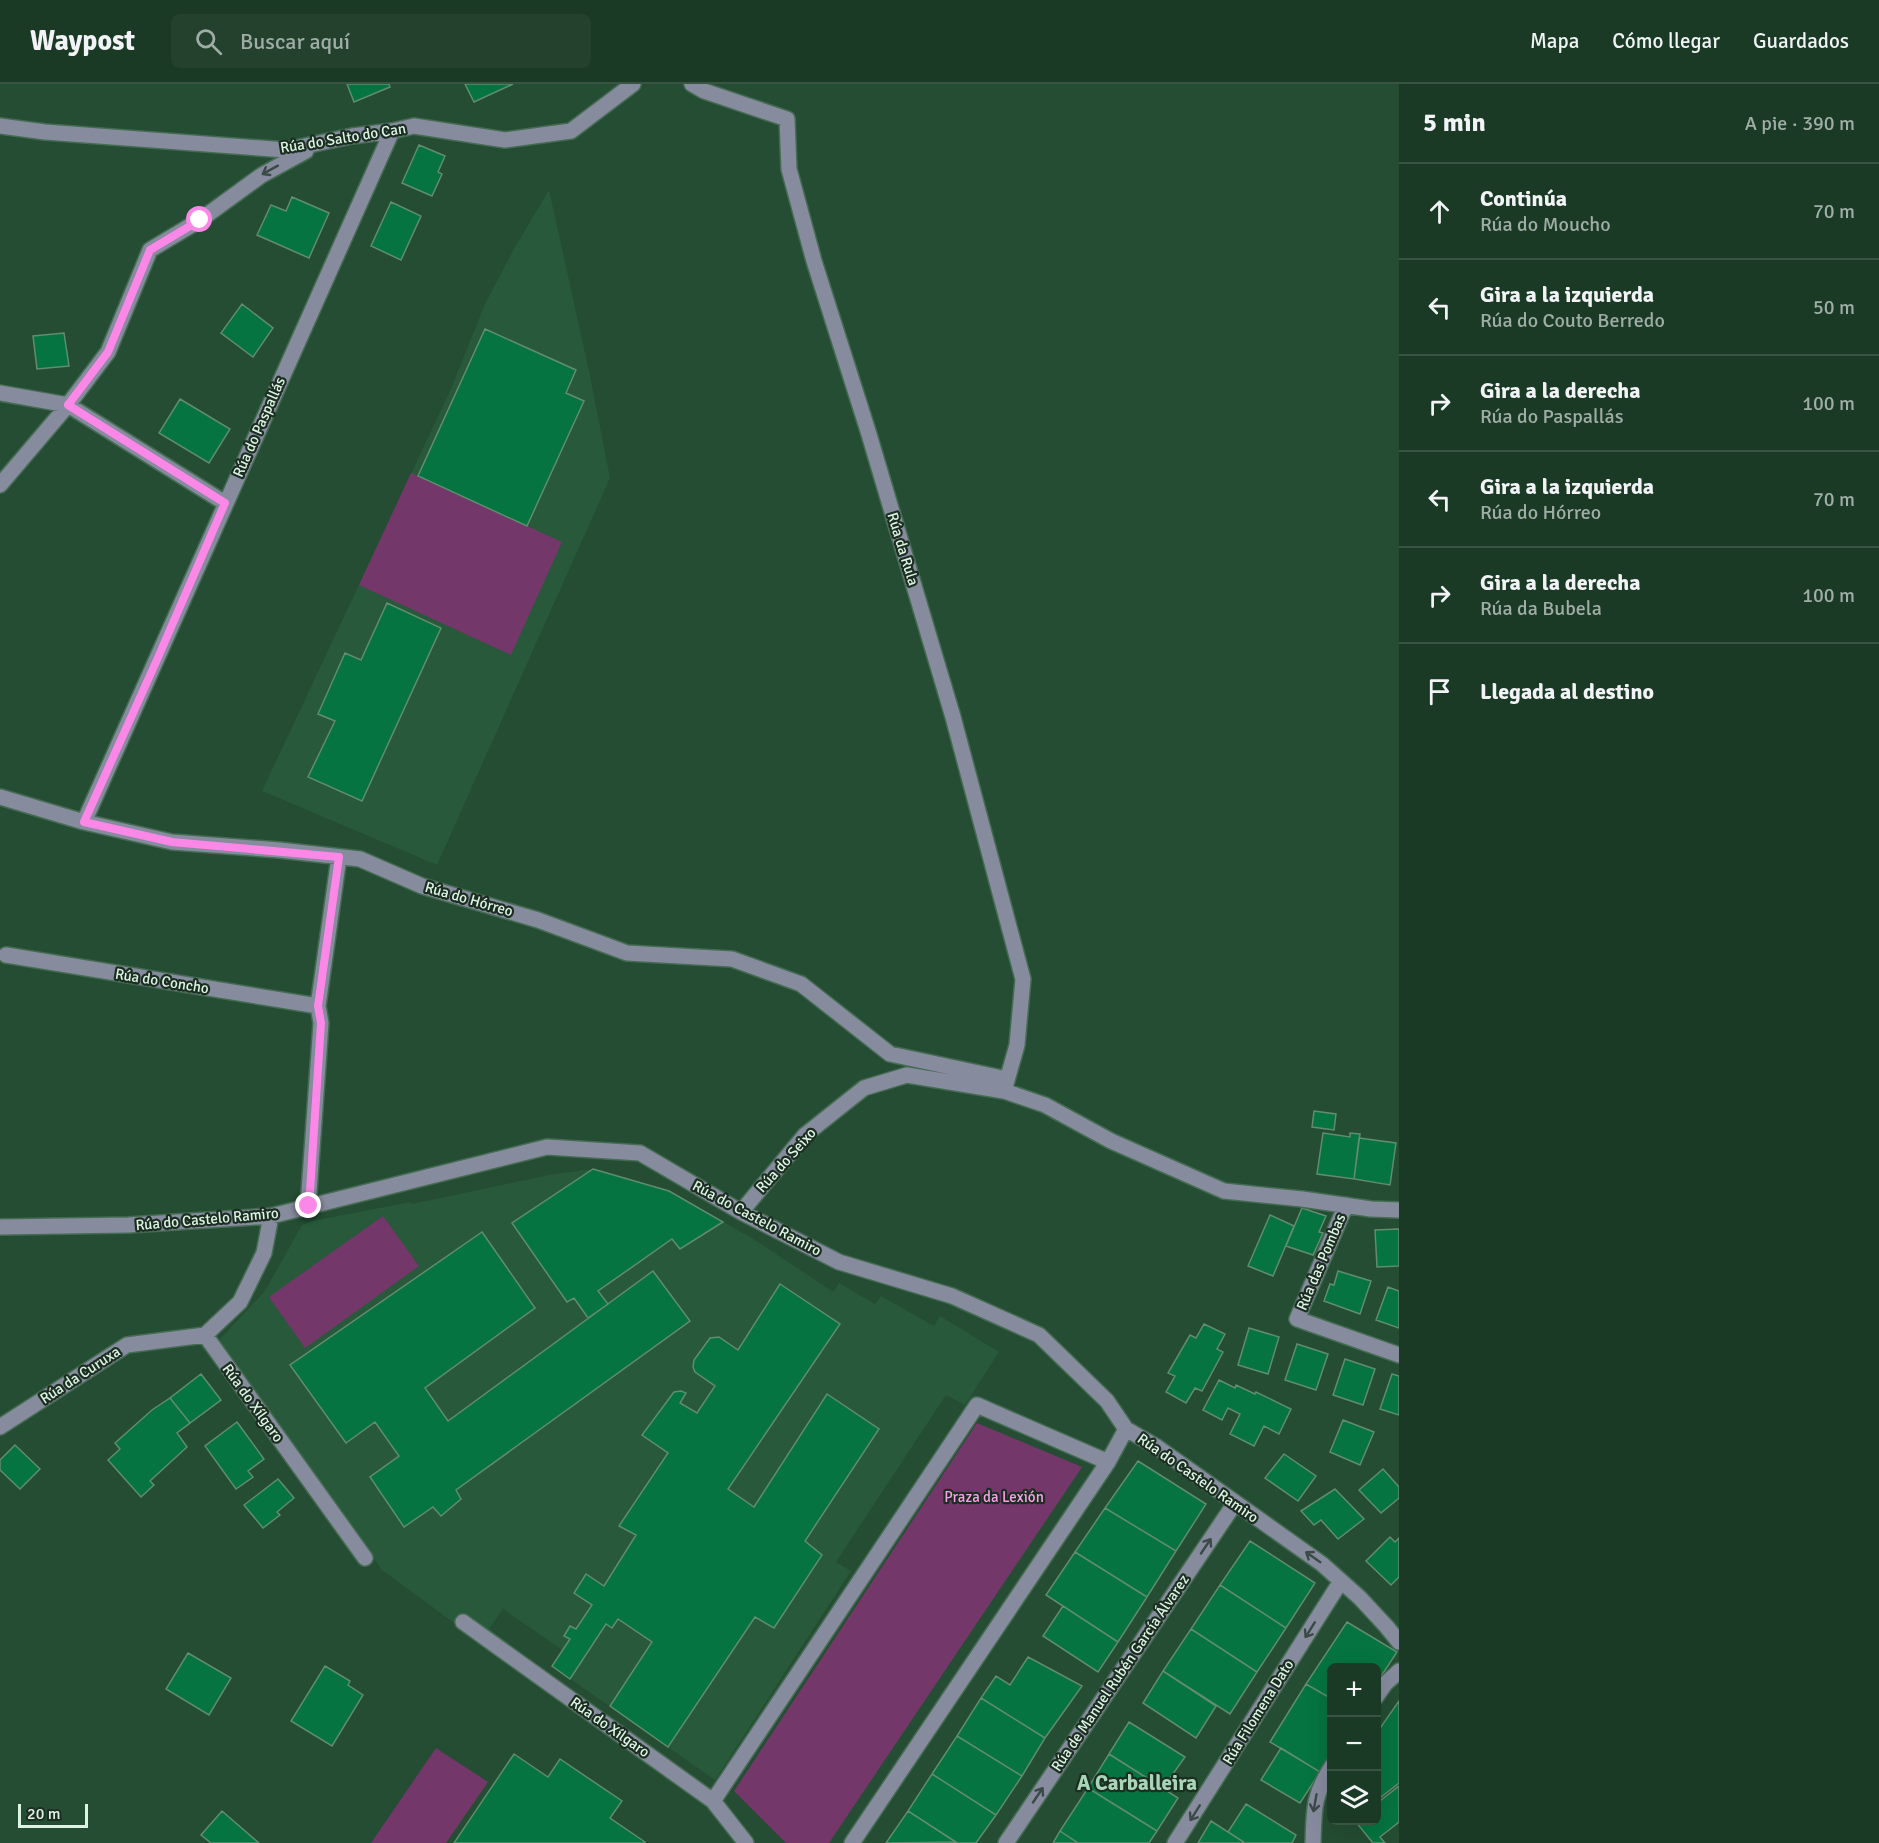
<!DOCTYPE html>
<html lang="es">
<head>
<meta charset="utf-8">
<style>
  body { margin:0; font-family:Signika,sans-serif; background:#24412e; color:#f1f3f6 }
  .controls { position:absolute; right:18px; bottom:18px; display:grid; overflow:hidden; border-radius:9px; box-shadow:0 6px 24px #0002 }
  .controls button { width:54px; height:54px; display:grid; place-items:center; padding:0; border:0; border-bottom:2px solid #395443; background:#1b3a26; color:#f1f3f6; font:30px sans-serif }
  .scale { position:absolute; left:18px; bottom:15px; width:70px; box-sizing:border-box; padding-left:6px; border:3px solid #ddf4e4; border-top:0; font-size:16px; line-height:21px; white-space:nowrap; color:#ddf4e4; -webkit-text-stroke:4px #1c2e22; paint-order:stroke }
  .stop { position:absolute; width:18px; height:18px; margin:-14px; border:4px solid #fb87e6; border-radius:50%; background:#fff }
  .stop.end { background:#fb87e6; border-color:#fff; box-shadow:0 2px 6px #0008 }
  .list { margin:0; padding:0; list-style:none }
  h2 { display:flex; justify-content:space-between; align-items:center; height:78px; margin:0; padding:0 24px; font-size:26px }
  h2 small { font-size:20px; font-weight:400; color:#a0ada7 }
  .list li { display:grid; grid-template-columns:39px 1fr auto; gap:18px; align-items:center; box-sizing:border-box; height:96px; padding:0 24px; border-top:2px solid #395443 }
  .list b { display:block; font-size:22px; white-space:nowrap }
  .list p { margin:0; font-size:20px; white-space:nowrap; color:#a0ada7 }
  .list em { font-size:20px; font-style:normal; color:#a0ada7 }
  .icon { flex:none; width:33px; height:33px; fill:none; stroke:currentColor; stroke-width:2; stroke-linecap:round; stroke-linejoin:round }
  .map { position:relative; flex:none; width:1399px; height:1759px; overflow:hidden }
  header { display:flex; align-items:center; gap:36px; box-sizing:border-box; height:84px; padding:0 30px; background:#1b3a26; border-bottom:2px solid #395443 }
  header strong { font-size:28px }
  nav { display:flex; gap:33px; margin-inline-start:auto; font-size:21px }
  .search { width:420px; height:54px; background:#24412e; display:flex; align-items:center; gap:15px; box-sizing:border-box; padding:0 21px; border-radius:9px; color:#a0ada7; font-size:22px }
  main { display:flex }
  aside { flex:1; background:#1b3a26 }
  .map>svg:first-child { display:block }
  .built { fill:#28593b }
  .green { fill:#743769 }
  .building { fill:#057440; stroke:#618c6f; stroke-width:1.5 }
  .lines { fill:none; stroke-linecap:round; stroke-linejoin:round }
  .minor-casing { stroke:#456b53; stroke-width:18 }
  .minor { stroke:#868b9e; stroke-width:15 }
  .oneway { stroke:#3c4a47 }
  .route { stroke:#fb87e6; stroke-width:8 }
  .labels { text-anchor:middle; stroke-width:4.5; stroke-linejoin:round; paint-order:stroke }
  .street-label { font-size:15px; fill:#ddf4e4; stroke:#1c2e22 }
  .park-label { font-size:15px; fill:#fe9feb; stroke:#1c2e22 }
  .district-label { font-size:21px; font-weight:bold; fill:#a9d6b7; stroke:#1c2e22 }
</style>
</head>
<body>
<header>
<strong>Waypost</strong>
<div class="search"><svg class="icon" aria-label="search" viewBox="0 0 24 24"><circle cx="10" cy="10" r="6"/><path d="M15 15l6 6"/></svg>Buscar aquí</div>
<nav><a>Mapa</a><a>Cómo llegar</a><a>Guardados</a></nav>
</header>
<main>
<div class="map">
<svg width="1399" height="1759" viewBox="0 0 1399 1759">
  <rect width="100%" height="100%" fill="#244d33"/>
  <path class="built" d="M549 106 589 287 610 394 437 781 262 707 450 307 485 220 515 163Z
    M593 1085 669 1107 755 1156 833 1208 839 1199 875 1220 881 1212 934 1242 940 1232 999 1268 965 1321 946 1311 836 1478 851 1487 715 1696 552 1582 562 1566 503 1525 480 1558 382 1486 219 1256 265 1207 302 1141 312 1137 411 1118 412 1120 554 1090Z"/>
  <path class="green" d="M411 389 562 458 511 571 359 501Z
    M383 1132 419 1182 305 1264 269 1213Z
    M977 1339 1082 1383 829 1759H786L734 1707Z
    M436 1664 488 1698 446 1759H371Z"/>
  <path class="building" d="M347 0H389L390 3 354 18Z
    M465 0H513L474 18Z
    M419 61 445 72 438 88 442 90 432 112 402 99Z
    M292 113 329 129 309 174 257 151 271 121 286 127Z
    M391 118 421 132 401 176 371 162Z
    M242 220 273 244 253 273 221 249Z
    M485 245 576 286 566 309 584 317 527 442 418 392Z
    M64 249 69 282 37 285 33 252Z
    M180 315 230 345 209 379 159 349Z
    M387 519 441 544 362 717 308 693 335 637 318 630 345 569 361 576Z
    M1314 1027 1336 1030 1334 1046 1312 1043Z
    M1323 1049 1350 1053V1049L1360 1050 1354 1095 1317 1090Z
    M1359 1054 1396 1059 1390 1101 1354 1095Z
    M593 1085 669 1107 723 1138 680 1165 672 1155 598 1207 608 1220 588 1234 574 1214 567 1218 512 1139Z
    M1302 1124 1326 1132 1319 1148 1323 1149 1313 1171 1286 1162Z
    M1270 1131 1294 1142 1273 1192 1248 1182Z
    M1399 1145V1182L1377 1183 1375 1146Z
    M482 1148 535 1224 425 1304 448 1337 653 1187 690 1237 456 1406 461 1415 441 1432 433 1423 404 1443 370 1393 399 1372 375 1338 346 1359 290 1281Z
    M1338 1187 1371 1197 1360 1230 1324 1217 1330 1200 1334 1201Z
    M780 1200 840 1240 728 1405 754 1423 827 1310 879 1345 805 1457 822 1471 774 1544 755 1533 668 1663 610 1622 652 1558 618 1535 612 1544 606 1540 570 1595 552 1582 570 1555 564 1552 570 1542 576 1545 592 1521 574 1509 586 1490 604 1502 636 1451 619 1442 668 1369 642 1351 674 1308 681 1307 686 1309 680 1319 697 1329 715 1302 695 1288 693 1283 694 1276 710 1254 719 1253 738 1266Z
    M1388 1203 1399 1207V1244L1376 1236Z
    M1204 1240 1225 1250 1217 1265 1223 1268 1202 1307 1195 1304 1186 1319 1166 1308 1175 1292 1168 1289 1190 1251 1196 1254Z
    M1249 1244 1279 1253 1268 1290 1238 1281Z
    M1297 1260 1328 1270 1316 1306 1285 1296Z
    M1345 1275 1375 1285 1363 1321 1333 1311Z
    M201 1290 221 1316 190 1339 170 1314Z
    M1392 1290 1399 1292V1331L1380 1325Z
    M1219 1296 1235 1304 1236 1301 1255 1310 1256 1308 1291 1325 1279 1350 1264 1342 1254 1362 1230 1350 1240 1330 1228 1324 1222 1336 1203 1326Z
    M170 1314 190 1339 177 1349 187 1363 150 1397 154 1401 141 1413 108 1376 120 1365 115 1359 152 1326Z
    M1343 1336 1374 1348 1360 1381 1330 1368Z
    M237 1338 264 1375 248 1387 253 1393 236 1405 205 1362Z
    M15 1361 40 1385 20 1405 0 1386V1376Z
    M1284 1370 1316 1392 1298 1417 1265 1394Z
    M1138 1377 1206 1420 1176 1467 1105 1424Z
    M1383 1385 1399 1403V1414L1381 1429 1359 1406Z
    M278 1395 294 1414 277 1428 280 1431 263 1444 244 1421Z
    M1335 1405 1364 1435 1338 1455 1321 1436 1314 1441 1301 1427Z
    M1105 1424 1176 1467 1147 1513 1075 1468Z
    M1390 1453 1395 1458 1399 1454V1493L1391 1501 1366 1477Z
    M1250 1457 1315 1499 1286 1544 1220 1501Z
    M1075 1468 1147 1513 1118 1558 1046 1511Z
    M1220 1501 1286 1544 1257 1588 1191 1545Z
    M1063 1522 1118 1558 1098 1588 1043 1552Z
    M1347 1538 1397 1568 1376 1600V1584H1332V1615L1306 1600Z
    M1191 1545 1257 1588 1230 1630 1163 1587Z
    M188 1569 231 1594 209 1631 166 1605Z
    M1028 1573 1082 1602 1045 1654 981 1614 996 1592 1010 1601Z
    M325 1582 350 1597 348 1601 363 1611 332 1662 291 1637Z
    M1163 1587 1216 1622 1196 1654 1143 1619Z
    M1306 1600 1332 1615V1670L1320 1688 1270 1658Z
    M981 1614 1045 1654 1022 1692 957 1652Z
    M1399 1617V1699L1376 1717V1650Z
    M1129 1638 1185 1673 1163 1704 1109 1670Z
    M957 1652 1022 1692 996 1731 932 1690Z
    M1281 1664 1320 1688 1300 1719 1261 1696Z
    M514 1670 548 1693 560 1675 622 1717 610 1734 645 1758 644 1759H454Z
    M1109 1670 1178 1714 1157 1747 1088 1704Z
    M932 1690 996 1731 976 1759H957L908 1727Z
    M1399 1702V1738L1380 1753 1385 1759H1373L1355 1737 1376 1736V1720Z
    M1088 1704 1157 1747 1149 1759H1078L1060 1747Z
    M1246 1720 1296 1751 1292 1759H1245L1228 1748Z
    M222 1727 259 1759H211L201 1751Z
    M908 1727 956 1758 886 1759Z
    M1211 1737 1245 1759H1198Z
    M1060 1747 1078 1759H1053Z"/>
  <g class="lines">
    <g class="minor-casing">
      <path id="minor" d="M692 0 704 7 787 35 789 85 814 177 868 347 953 633 1023 895 1017 961 1004 1007 907 991 864 1004 805 1051 741 1128
        M0 42 45 48 286 66 352 52 392 47 414 42 505 56 571 47 633 0
        M0 309 68 321 225 419
        M0 401 68 321 108 268 150 166 200 136 262 91 306 67
        M0 713 84 738 172 758 279 766 360 775 422 802 538 836 627 869 732 875 801 900 890 970 1007 995
        M84 738 392 47
        M6 871 318 922
        M1004 1007 1045 1021 1111 1057 1224 1107 1302 1115 1371 1125 1399 1126
        M1346 1121 1297 1235 1399 1271
        M308 1122 321 939 318 922 339 773
        M0 1143 128 1141 271 1132 547 1063 640 1069 741 1128 839 1178 952 1212 1039 1251 1107 1317 1126 1345 1157 1363 1322 1480 1360 1514 1386 1542 1399 1558
        M205 1251 365 1474
        M0 1343 127 1261 205 1251 240 1218 264 1169 271 1132
        M463 1538 713 1717 746 1759
        M1376 1613 1385 1600 1399 1587
        M713 1717 977 1321 1108 1378
        M852 1759 1108 1378 1126 1345
        M1006 1759 1235 1419
        M1175 1759 1341 1497
        M1313 1759C1314 1726 1313 1711 1332 1682"/>
    </g>
    <use href="#minor" class="minor"/>
  </g>
  <defs><path id="oneway-shaft" d="M-6 0H5M1.5-3L5.5 0L1.5 3" fill="none" stroke-width="1.6" stroke-linecap="round" stroke-linejoin="round" transform="scale(1.5)"/></defs>
  <g class="oneway">
    <use href="#oneway-shaft" transform="translate(270 86) rotate(151)"/>
    <use href="#oneway-shaft" transform="translate(1206 1462) rotate(-56)"/>
    <use href="#oneway-shaft" transform="translate(1313 1473) rotate(-145)"/>
    <use href="#oneway-shaft" transform="translate(1310 1546) rotate(122)"/>
    <use href="#oneway-shaft" transform="translate(1038 1711) rotate(-56)"/>
    <use href="#oneway-shaft" transform="translate(1315 1719) rotate(100)"/>
    <use href="#oneway-shaft" transform="translate(1195 1729) rotate(122)"/>
  </g>
  <g class="lines">
    <path class="route" d="M200 136 150 166 108 268 68 321 225 419 156 578 84 738 172 758 339 773 318 922 321 939 309 1122"/>
  </g>
  <g class="labels">
    <g class="street-label">
      <text transform="translate(343 54) rotate(-9)" y="5">Rúa do Salto do Can</text>
      <text transform="translate(259 343) rotate(-66)" y="5">Rúa do Paspallás</text>
      <text transform="translate(903 465) rotate(73)" y="5">Rúa da Rula</text>
      <text transform="translate(469 815) rotate(16)" y="5">Rúa do Hórreo</text>
      <text transform="translate(162 897) rotate(9)" y="5">Rúa do Concho</text>
      <text transform="translate(786 1076) rotate(-48)" y="5">Rúa do Seixo</text>
      <text transform="translate(757 1134) rotate(28)" y="5">Rúa do Castelo Ramiro</text>
      <text transform="translate(207 1135) rotate(-5)" y="5">Rúa do Castelo Ramiro</text>
      <text transform="translate(1321 1178) rotate(-67)" y="5">Rúa das Pombas</text>
      <text transform="translate(80 1291) rotate(-33)" y="5">Rúa da Curuxa</text>
      <text transform="translate(253 1319) rotate(54)" y="5">Rúa do Xílgaro</text>
      <text transform="translate(1198 1394) rotate(35)" y="5">Rúa do Castelo Ramiro</text>
      <text transform="translate(1120 1589) rotate(-56)" y="5">Rúa de Manuel Rubén García Álvarez</text>
      <text transform="translate(1258 1628) rotate(-58)" y="5">Rúa Filomena Dato</text>
      <text transform="translate(610 1643) rotate(35)" y="5">Rúa do Xílgaro</text>
    </g>
    <g class="park-label">
      <text x="994" y="1418">Praza da Lexión</text>
    </g>
    <g class="district-label">
      <text x="1137" y="1706">A Carballeira</text>
    </g>
  </g>
</svg>
<div class="controls">
<button>+</button>
<button>−</button>
<button><svg class="icon" aria-label="layers" viewBox="0 0 24 24"><path d="M12 4l9 5-9 5-9-5zM3 14l9 5 9-5"/></svg></button>
</div>
<div class="scale">20 m</div>
<div class="stop" style="left:200px;top:136px"></div>
<div class="stop end" style="left:309px;top:1122px"></div>
</div>
<aside>
<h2>5 min<small>A pie · 390 m</small></h2>
<ul class="list">
<li><svg class="icon" aria-label="ahead" viewBox="0 0 24 24"><path d="M12 20V5M6 11l6-6 6 6"/></svg><div><b>Continúa</b><p>Rúa do Moucho</p></div><em>70 m</em></li>
<li><svg class="icon" aria-label="left" viewBox="0 0 24 24"><path d="M17 20v-9H6M10 6l-5 5 5 5"/></svg><div><b>Gira a la izquierda</b><p>Rúa do Couto Berredo</p></div><em>50 m</em></li>
<li><svg class="icon" aria-label="right" viewBox="0 0 24 24"><path d="M7 20v-9h11M14 6l5 5-5 5"/></svg><div><b>Gira a la derecha</b><p>Rúa do Paspallás</p></div><em>100 m</em></li>
<li><svg class="icon" aria-label="left" viewBox="0 0 24 24"><path d="M17 20v-9H6M10 6l-5 5 5 5"/></svg><div><b>Gira a la izquierda</b><p>Rúa do Hórreo</p></div><em>70 m</em></li>
<li><svg class="icon" aria-label="right" viewBox="0 0 24 24"><path d="M7 20v-9h11M14 6l5 5-5 5"/></svg><div><b>Gira a la derecha</b><p>Rúa da Bubela</p></div><em>100 m</em></li>
<li><svg class="icon" aria-label="arrive" viewBox="0 0 24 24"><path d="M6 21V4h12l-3 4 3 4H6"/></svg><div><b>Llegada al destino</b></div></li>
</ul>
</aside>
</main>
</body>
</html>
